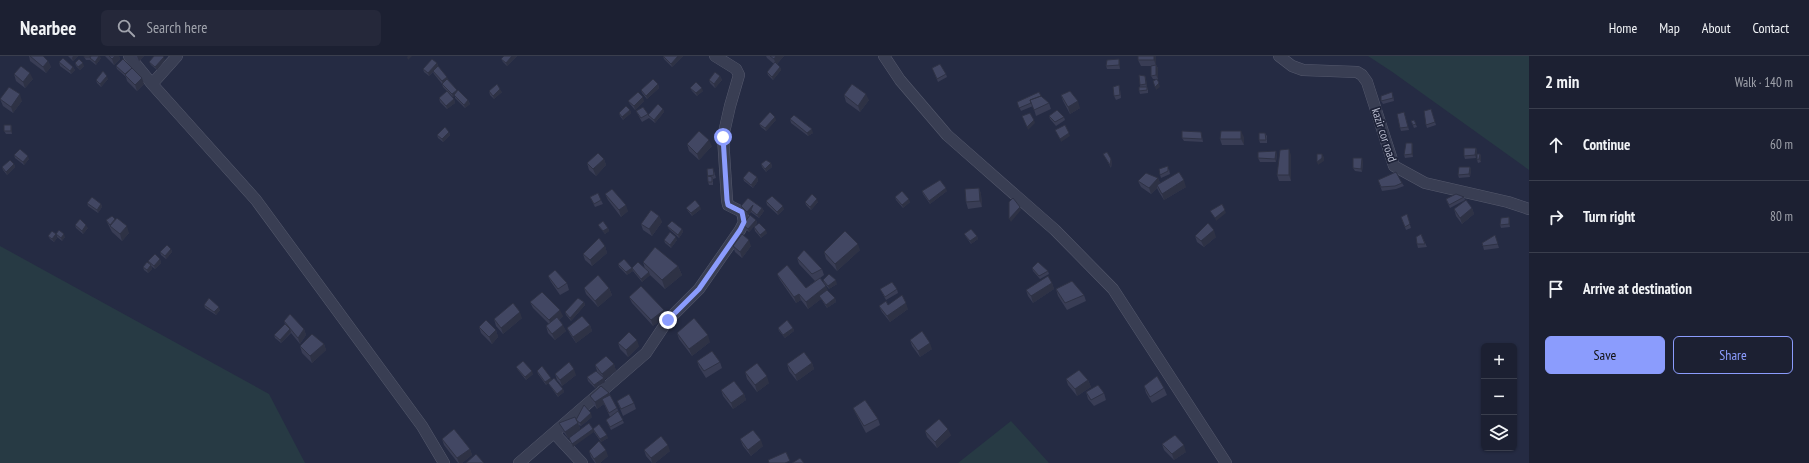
<!DOCTYPE html>
<html lang="en">
<head>
<meta charset="utf-8">
<style>
  body { margin:0; font-family:"PT Sans Narrow",sans-serif; background:#25283a; color:#f1f3f6 }
  .controls { position:absolute; right:12px; bottom:12px; display:grid; overflow:hidden; border-radius:6px; box-shadow:0 1px 3px #0004 }
  .controls button { width:36px; height:36px; display:grid; place-items:center; padding:0; border:0; border-bottom:1px solid #3a3e4d; background:#1c2032; color:#f1f3f6; font:20px sans-serif }
  .stop { position:absolute; width:12px; height:12px; margin:-9px; border:3px solid #8b9cfd; border-radius:50%; background:#fff }
  .stop.end { background:#8b9cfd; border-color:#fff; box-shadow:0 1px 4px #0008 }
  .list { margin:0; padding:0; list-style:none }
  h2 { display:flex; justify-content:space-between; align-items:center; height:52px; margin:0; padding:0 16px; font-size:17px }
  h2 small { font-size:13px; font-weight:400; color:#a0a3ac }
  .list li { display:grid; grid-template-columns:26px 1fr auto; gap:12px; align-items:center; box-sizing:border-box; height:72px; padding:0 16px; border-top:1px solid #3a3e4d }
  .list b { display:block; font-size:15px; white-space:nowrap }
  .list em { font-size:13px; font-style:normal; color:#a0a3ac }
  .actions { display:flex; gap:8px; padding:12px 16px }
  .actions a { flex:1; padding:9px 0; border:1px solid #8b9cfd; border-radius:6px; text-align:center; font-size:14px; color:#8b9cfd }
  .actions .main { background:#8b9cfd; color:#111 }
  .icon { flex:none; width:22px; height:22px; fill:none; stroke:currentColor; stroke-width:2; stroke-linecap:round; stroke-linejoin:round }
  .map { position:relative; flex:none; width:1529px; height:407px; overflow:hidden }
  header { display:flex; align-items:center; gap:24px; box-sizing:border-box; height:56px; padding:0 20px; background:#1c2032; border-bottom:1px solid #3a3e4d }
  header strong { font-size:19px }
  nav { display:flex; gap:22px; margin-inline-start:auto; font-size:14px }
  .search { width:280px; height:36px; background:#25283a; display:flex; align-items:center; gap:10px; box-sizing:border-box; padding:0 14px; border-radius:6px; color:#a0a3ac; font-size:15px }
  main { display:flex }
  aside { flex:1; background:#1c2032 }
  .map>svg:first-child { display:block }
  .green { fill:#273a44 }
  .lines { fill:none; stroke-linecap:round; stroke-linejoin:round }
  .street-casing { stroke:#55596d; stroke-width:12 }
  .street { stroke:#393e53; stroke-width:11 }
  .wall { fill:#393d55 }
  .shaded-wall { fill:#2e3245 }
  .building { fill:#424763; stroke:#2e3245 }
  .route { stroke:#8b9cfd; stroke-width:5 }
  .labels { text-anchor:middle; stroke-width:3.5; stroke-linejoin:round; paint-order:stroke }
  .street-label { font-size:12px; fill:#b7bacc; stroke:#1e2338 }
</style>
</head>
<body>
<header>
<strong>Nearbee</strong>
<div class="search"><svg class="icon" aria-label="search" viewBox="0 0 24 24"><circle cx="10" cy="10" r="6"/><path d="M15 15l6 6"/></svg>Search here</div>
<nav><a>Home</a><a>Map</a><a>About</a><a>Contact</a></nav>
</header>
<main>
<div class="map">
<svg width="1529" height="407" viewBox="0 0 1529 407">
  <rect width="100%" height="100%" fill="#252b43"/>
  <path class="green" d="M1368 0H1529V114L1391 15Z
    M0 190 269 338 305 407H0Z
    M1011 365 1049 407H958Z"/>
  <g class="lines">
    <g class="street-casing">
      <path id="street" d="M129 0 152 28 177 0
        M884 0 900 24 947 79 1055 174 1113 233 1226 407
        M1279 0 1292 10 1303 14 1357 16 1362 19 1367 26 1394 110 1425 127 1508 146 1529 153
        M152 28 256 144 422 370 444 407
        M554 377 582 407
        M519 407 646 297 668 264 699 233 740 174 744 166 742 156 728 149 727 144 723 81 730 50 739 19 736 13 715 0"/>
    </g>
    <use href="#street" class="street"/>
  </g>
  <path class="wall" d="M29 0H43L48 5 51 11 46 17 30 5Z
    M68 0H78L73 5Z
    M91 0 101 2 96 9 91 5 90 4H86L84 1Z
    M105 0H119L120 3 114 9Z
    M133 0H144L139 5Z
    M504 0H517L507 10 503 6 501 3Z
    M663 0H683L672 11 664 3Z
    M766 0H784L777 8 780 11 781 14 773 24 768 19 767 16 774 8 767 2Z
    M1156 1V9L1158 12V23H1153L1151 20V10H1141L1138 4Z
    M165 4 157 14 151 9 149 6Z
    M59 6 73 11 75 14 71 18 60 10Z
    M1120 6V13H1107L1106 10Z
    M75 7 84 10 80 14 76 10Z
    M437 7 438 10 448 24 458 35 468 44 470 48 465 52 455 42V40L453 41 443 31 442 28 434 18 433 16 429 20 424 16 423 13Z
    M116 10 144 28 137 35 127 25 126 21 117 13Z
    M932 12 946 18 947 21 938 26Z
    M14 18 33 23 25 32 16 25Z
    M720 20 722 24 715 32 710 27 709 24Z
    M1145 20 1146 23 1147 31 1148 34V37L1140 38 1139 35 1140 31V29Z
    M108 23 101 31 97 27 96 24Z
    M658 28 659 32 647 43 642 37 641 34Z
    M1119 29 1120 33 1121 42 1116 44 1114 40Z
    M690 32 703 35 697 40 692 35Z
    M489 35 502 36 494 43 490 39Z
    M844 39 869 44 860 56 846 46Z
    M1061 39 1080 52 1070 58 1063 45Z
    M1393 39 1394 45 1383 48 1381 45Z
    M1041 40 1049 47 1051 53 1036 60 1033 50 1021 55 1017 46Z
    M439 42 454 43 455 47 447 53 440 46Z
    M0 43 22 45 13 57 3 50Z
    M628 45H644L635 54 630 48Z
    M663 53 664 56 655 67 649 62 642 66 636 55 648 58Z
    M1431 53 1436 69 1427 72 1426 69Z
    M630 54 631 57 623 64 620 60 619 57Z
    M1404 56 1409 74 1401 75 1400 72Z
    M1049 60 1064 61 1065 64 1056 70 1050 63Z
    M790 63 813 77 808 80 791 67Z
    M776 64 766 75 761 71 759 68Z
    M1414 64 1417 71 1414 72 1411 65Z
    M11 69 12 72V78H6L4 75Z
    M449 76 450 79 443 86 438 82 437 79Z
    M1201 76 1203 86 1184 85 1182 82Z
    M1265 77 1267 80V87H1260L1259 84Z
    M1244 81V89H1222L1220 83Z
    M1412 87 1413 90V101L1405 102 1404 99Z
    M687 88 712 90 699 104 689 95Z
    M1476 92 1477 95 1476 102 1465 103 1464 100Z
    M1103 98 1112 106 1111 112 1105 101Z
    M1277 98 1276 106H1260L1258 102Z
    M1480 98 1481 101V106L1478 107 1477 104Z
    M14 99 29 103 24 109 15 102Z
    M1291 99V125H1279L1277 119Z
    M604 103 606 109 596 120 589 114 587 107Z
    M1363 105 1362 116 1355 115 1353 112Z
    M771 107 772 111 766 116 762 111 761 108Z
    M14 108 15 111 7 119 3 114 2 111Z
    M1470 111 1471 114 1470 121 1459 122 1458 119Z
    M707 113 714 115 716 122 713 123V129H709L708 126Z
    M1169 113 1170 118 1161 122 1160 119Z
    M757 121 758 125 753 132 744 125 743 122Z
    M1158 122 1160 127 1186 131 1164 144 1159 136 1157 132 1151 138 1141 131 1138 125Z
    M1378 124 1402 127 1404 130 1396 133 1382 135Z
    M979 132 981 138 982 151 968 153 966 146Z
    M922 135H947L930 148 923 138Z
    M605 138 628 155 621 161 608 144Z
    M590 141 601 144 603 148 595 151Z
    M895 141 910 146 903 152 896 144Z
    M1464 141 1465 144 1450 152 1447 146 1446 143Z
    M766 145 784 153 778 159 767 149Z
    M805 146H818L811 154 806 149Z
    M87 147 101 148 102 151 98 157 88 150Z
    M741 150 762 152 764 155 759 162 752 157 751 156 748 159 742 153Z
    M686 152 701 153 692 160 688 155Z
    M1472 152 1474 158 1462 168 1456 160 1454 153Z
    M1407 158 1411 172 1406 174 1401 161Z
    M659 160 662 166 652 180 643 174 641 168Z
    M115 163 129 177 122 185 112 176 106 164Z
    M756 164 757 167 749 176 744 172 743 169Z
    M1510 164V171L1501 172 1500 169Z
    M75 169 88 172 83 178 76 172Z
    M598 169 608 172 609 175 605 178 600 172Z
    M667 170 682 173 683 176 679 182 669 173Z
    M754 171 767 177 761 182 755 175Z
    M56 178 65 181 62 185 57 181Z
    M964 178 977 180 978 183 971 188 966 181Z
    M1421 178 1427 191 1418 192 1417 188Z
    M1495 179 1499 192 1484 194 1482 187Z
    M48 180 57 182 54 186 50 183Z
    M1195 180 1216 181 1204 191 1197 186Z
    M664 184H677L671 192 665 187Z
    M605 190 607 197 592 210 585 204 583 198Z
    M733 190H751L742 202 735 196Z
    M171 193 172 196 166 203 161 199 160 196Z
    M860 194 837 215 826 203 824 196Z
    M797 202 822 213 824 219 820 222 827 234 835 242 836 246 827 252 821 243 808 253 801 244 796 247 780 224 777 218 806 232 819 222 815 225 799 208Z
    M160 203 161 207 155 213 151 210 152 213 148 217 144 214 143 211 149 208 148 205Z
    M643 206 678 210 682 219 665 233 650 219 642 226 633 215 627 219 619 211 618 208 632 212 645 213Z
    M1032 212 1048 215 1049 218 1040 223 1033 215Z
    M548 220 567 227 569 234 560 239 551 226Z
    M823 224 837 228 829 233 824 227Z
    M1052 227 1054 233 1033 247 1028 240 1026 234Z
    M584 232H609L612 239 598 251 586 238Z
    M880 233H897L898 237 886 244Z
    M1056 233 1084 239 1086 245 1067 254 1058 240Z
    M629 241 664 254 667 260 653 270 632 247Z
    M530 246 563 260 559 264 566 275 555 284 548 277 546 270 549 268 533 252Z
    M584 246 585 249 571 265 566 259 565 256Z
    M204 249 220 254 216 259 205 252Z
    M888 249 908 253 890 266 882 256 879 250Z
    M522 262 503 278 496 270 494 263Z
    M284 265 304 273 306 279 300 288 291 277 281 287 275 282 274 279 285 268Z
    M590 269 592 275 576 287 570 278 567 272Z
    M479 271 496 274 498 281 492 288 481 277Z
    M778 272H793L794 275 785 282 779 275Z
    M677 277 710 286 692 300 679 283Z
    M910 284 932 293 920 301 912 290Z
    M618 287 639 290 628 301 620 293Z
    M324 288 326 294 312 307 302 297 300 290Z
    M697 305 720 306 722 312 706 322 699 311Z
    M812 307 814 313 797 325 789 315 787 308Z
    M614 308 616 315 604 324 605 326 595 332 588 325 587 321 597 315 595 309Z
    M516 311 533 318 526 324 518 314Z
    M537 315 552 324 563 333 564 336 558 341 550 330 549 327 546 329 538 318Z
    M745 316 769 327 757 336 747 323Z
    M555 318 576 319 562 330 557 324Z
    M1066 323 1088 324 1091 331 1077 340 1068 329Z
    M1144 330 1164 332 1167 339 1152 347 1146 337Z
    M721 334 744 338 746 344 733 353 723 340Z
    M1086 336 1104 337 1106 344 1094 350 1088 343Z
    M609 337 617 352 624 367 611 374 606 364 610 361 604 348 597 353 592 346 590 340Z
    M617 345 634 347 636 353 623 360Z
    M853 352 878 363 880 369 866 377 856 358Z
    M592 361 581 370 579 369 580 373 568 382 561 373 559 367Z
    M593 373 608 382 601 386 594 376Z
    M925 375 951 379 937 392 927 381Z
    M442 383 470 393 472 399 462 407H458L444 389Z
    M740 383 763 390 751 400 743 390Z
    M1162 388 1186 396 1174 404 1164 394Z
    M644 394 670 395 655 407H652L646 400Z
    M589 395 608 400 600 407H595L591 401Z"/>
  <path class="shaded-wall" d="M73 0H78L73 5 72 2Z
    M99 0H100L101 2 96 9 95 6Z
    M115 0H119L120 3 114 9 112 3Z
    M137 0H144L139 5Z
    M408 0H412L408 4 407 1Z
    M512 0H517L507 10 506 7Z
    M678 0H683L672 11 671 8Z
    M776 0H784L776 9 774 3Z
    M1154 0H1156V10L1154 4Z
    M164 1 165 4 157 14 155 11Z
    M1119 3 1120 6V13L1119 9Z
    M48 5 51 11 46 17 43 11Z
    M83 7 84 10 80 14 78 11Z
    M437 7 438 10 429 20 428 17Z
    M1156 9 1158 12V23L1156 19Z
    M73 11 75 14 71 18 70 15Z
    M780 11 781 14 773 24 772 21Z
    M30 17 33 23 25 32 23 26Z
    M107 20 108 23 101 31 100 28Z
    M720 20 722 24 715 32 714 28Z
    M1145 20 1146 23 1147 31 1146 28Z
    M447 21 449 24 443 28 442 25Z
    M142 22 144 28 137 35 135 29Z
    M1159 27 1160 31 1156 34 1155 31Z
    M658 28 659 32 647 43 646 40Z
    M702 32 703 35 697 40 696 37Z
    M500 33 502 36 494 43 493 40Z
    M457 34 458 37 454 39 455 40 453 41 452 38Z
    M20 38 22 45 13 57 11 51Z
    M866 38 869 44 860 56 858 50Z
    M643 41 644 45 635 54 634 50Z
    M454 43 455 47 447 53 446 50Z
    M468 44 470 48 465 52 464 49Z
    M1078 45 1080 52 1070 58 1068 51Z
    M663 53 664 56 655 67 654 64Z
    M630 54 631 57 623 64 622 61Z
    M775 61 776 64 766 75 765 72Z
    M1034 64 1035 67 1028 74 1027 71Z
    M11 69 12 72V78L11 75Z
    M812 73 813 77 808 80 807 77Z
    M1241 75 1244 81V89L1241 83Z
    M449 76 450 79 443 86 442 83Z
    M1069 77 1070 80 1061 86 1060 83Z
    M709 84 712 90 699 104 697 98Z
    M1412 87 1413 90V101L1412 98Z
    M1476 92 1477 95 1476 102 1475 99Z
    M1289 93 1291 99V125L1289 119Z
    M1276 95 1277 98 1276 106 1275 103Z
    M1322 98 1324 101V105L1318 109 1317 106Z
    M1480 98 1481 101V106L1479 103Z
    M28 100 29 103 24 109 23 106Z
    M1362 102 1363 105 1362 116 1361 113Z
    M604 103 606 109 596 120 593 113Z
    M1111 103 1112 106 1111 112 1110 109Z
    M771 107 772 111 766 116 765 113Z
    M14 108 15 111 7 119 6 116Z
    M1470 111 1471 114 1470 121 1469 118Z
    M757 121 758 125 753 132 751 129Z
    M1158 122 1161 128 1157 129V132L1151 138 1149 132Z
    M1184 124 1186 131 1164 144 1162 138Z
    M946 132 947 135 930 148 929 145Z
    M979 132 981 138 982 151 980 145Z
    M817 143 818 146 811 154 810 151Z
    M909 143 910 146 903 152 902 149Z
    M101 148 102 151 98 157 97 154Z
    M626 149 628 155 621 161 619 154Z
    M753 149 751 154V156L748 159 747 156Z
    M700 150 701 153 692 160 691 157Z
    M783 150 784 153 778 159 777 156Z
    M1020 151 1021 154 1011 166 1009 163Z
    M762 152 764 155 759 162 757 159Z
    M1472 152 1474 158 1462 168 1460 162Z
    M1225 154 1226 157 1216 165 1215 162Z
    M659 160 662 166 652 180 649 173Z
    M1509 161 1510 164V171L1509 168Z
    M756 164 757 167 749 176 748 173Z
    M86 169 88 172 83 178 82 175Z
    M127 170 129 177 122 185 120 178Z
    M608 172 609 175 605 178 603 175Z
    M682 173 683 176 679 182 678 179Z
    M766 174 767 177 761 182 760 179Z
    M1214 174 1216 181 1204 191 1201 185Z
    M56 178 57 182 54 186 52 183Z
    M64 178 65 181 62 185 61 182Z
    M977 180 978 183 971 188 970 185Z
    M676 181 677 184 671 192 670 189Z
    M749 184 751 190 742 202 740 196Z
    M858 188 860 194 837 215 835 208Z
    M605 190 607 197 592 210 590 204Z
    M171 193 172 196 166 203 165 200Z
    M160 203 161 207 155 213 154 210Z
    M151 209 152 213 148 217 147 214Z
    M678 210 682 219 665 233 662 224Z
    M632 212 633 215 627 219 626 216Z
    M649 216 650 219 642 226 641 223Z
    M836 224 837 228 829 233 828 230Z
    M1052 227 1054 233 1033 247 1031 240Z
    M826 230 829 237 819 240 821 243 808 253 806 246Z
    M609 232 612 239 598 251 595 245Z
    M799 238 801 244 796 247 794 241Z
    M835 242 836 246 827 252 826 249Z
    M584 246 585 249 571 265 570 262Z
    M906 247 908 253 890 266 887 260Z
    M219 251 220 254 216 259 214 256Z
    M560 254 563 260 552 270 549 264Z
    M664 254 667 260 653 270 651 264Z
    M520 256 522 262 503 278 501 272Z
    M563 269 566 275 555 284 552 278Z
    M590 269 592 275 576 287 573 281Z
    M793 272 794 275 785 282 783 279Z
    M290 273 291 276 281 287 280 284Z
    M304 273 306 279 300 288 298 282Z
    M496 274 498 281 492 288 489 281Z
    M708 279 710 286 692 300 689 293Z
    M637 284 639 290 628 301 626 294Z
    M930 287 932 293 920 301 918 295Z
    M324 288 326 294 312 307 310 300Z
    M812 307 814 313 797 325 795 319Z
    M614 308 616 315 604 324 605 326 595 332 594 329 604 322 602 318Z
    M574 313 576 319 562 330 560 324Z
    M532 315 533 318 526 324 525 321Z
    M767 320 769 327 757 336 755 329Z
    M551 322 552 325 546 329 545 326Z
    M1088 324 1091 331 1077 340 1075 333Z
    M563 333 564 336 558 341 557 338Z
    M609 337 611 343H602L604 348 597 353 595 346Z
    M744 338 746 344 733 353 731 347Z
    M591 357 592 361 581 370 580 367Z
    M578 367 580 373 568 382 565 376Z
    M593 373 594 376 573 391 572 388Z
    M948 373 951 379 937 392 935 386Z
    M607 379 608 382 601 386 600 383Z
    M761 384 763 390 751 400 748 394Z
    M668 389 670 395 655 407H652L651 402Z
    M1184 389 1186 396 1174 404 1172 398Z
    M470 393 472 399 462 407H459L457 402Z
    M606 394 608 400 600 407H596L594 403Z"/>
  <path class="building" d="M30 0H43L48 5 43 11Z
    M84 0H90V1H84Z
    M91 0H99L95 6 90 2Z
    M109 0H115L112 3Z
    M154 0H163L164 1 155 11 149 6Z
    M504 0H512L506 7 501 3Z
    M663 0H678L671 8Z
    M770 0H776L774 3Z
    M1138 0H1154V4H1138Z
    M63 2 73 11 70 15 59 6Z
    M79 3 83 7 78 11 75 7Z
    M123 3 132 12 125 18 116 10Z
    M432 3 437 7 428 17 423 13Z
    M1119 3V9L1106 10 1107 4Z
    M775 6 780 11 772 21 767 16Z
    M940 8 946 18 937 23 932 12Z
    M1156 9V19L1151 20V10Z
    M21 10 30 17 23 26 14 18Z
    M438 10 447 21 442 25 433 15Z
    M132 12 142 22 135 29 125 19Z
    M103 15 107 20 100 28 96 24Z
    M715 16 720 20 714 28 709 24Z
    M1139 19 1145 20 1146 28 1140 29Z
    M447 23 457 34 452 38 442 28Z
    M653 23 658 28 646 40 641 34Z
    M1157 23 1159 27 1155 31 1153 25Z
    M696 26 702 32 696 37 690 32Z
    M497 28 500 33 493 40 489 35Z
    M852 28 866 38 858 50 844 39Z
    M1119 29 1120 39 1114 40 1113 31Z
    M9 31 20 38 11 51 0 43Z
    M1139 31H1147V34L1139 35Z
    M458 34 468 44 464 49 454 39Z
    M447 35 454 43 446 50 439 42Z
    M1070 35 1078 45 1068 51 1061 39Z
    M638 36 643 41 634 50 628 45Z
    M1039 36 1041 40 1030 44 1031 47 1019 52 1017 46Z
    M1392 36 1393 42 1381 45V40Z
    M1041 40 1049 47 1034 54 1030 44Z
    M658 48 663 53 654 64 648 59Z
    M626 50 630 54 622 61 619 57Z
    M643 51 648 58 641 62 636 55Z
    M1431 53 1435 66 1426 69 1424 55Z
    M1057 54 1064 61 1055 66 1049 60Z
    M770 56 775 61 765 72 759 68Z
    M1404 56 1408 71 1400 72 1397 58Z
    M1030 57 1034 64 1027 71 1022 60Z
    M794 59 812 73 807 77 790 63Z
    M1414 64 1416 68 1413 69 1411 65Z
    M4 69H11V75H4Z
    M1065 69 1069 77 1060 83 1055 74Z
    M445 71 449 76 442 83 437 79Z
    M699 75 709 84 697 98 687 88Z
    M1182 75 1201 76 1202 83 1182 82Z
    M1221 75H1241V83H1220Z
    M1259 77H1265L1266 84H1259Z
    M1406 87H1412V98L1404 99Z
    M1464 92H1476L1475 99 1464 100Z
    M20 93 28 100 23 106 14 99Z
    M1289 93V119H1277L1280 94Z
    M1276 95 1275 103 1258 102V96Z
    M1107 96 1111 103 1110 109 1103 98Z
    M598 97 604 103 593 113 587 107Z
    M1317 98H1322V102L1317 106Z
    M1477 98H1480L1479 103 1477 104Z
    M1353 102H1362L1361 113 1353 112Z
    M10 104 14 108 6 116 2 111Z
    M766 104 771 107 765 113 761 108Z
    M1168 110V115L1160 119 1159 113Z
    M1459 111H1470L1469 118 1458 119Z
    M713 112 714 119 708 120 712 121V126H708L707 113Z
    M749 115 757 121 751 129 743 122Z
    M1179 116 1184 124 1162 138 1157 129Z
    M1396 116 1402 127 1395 130 1381 131 1378 124Z
    M1146 117 1158 122 1149 132 1138 125Z
    M940 124 946 132 929 145 922 135Z
    M979 132 980 145 966 146 965 133Z
    M612 133 626 149 619 154 605 138Z
    M902 135 909 143 902 149 895 141Z
    M598 137 601 144 594 148 590 141Z
    M812 138 817 143 810 151 805 146Z
    M1456 138 1464 141 1449 149 1446 143Z
    M772 140 783 150 777 156 766 145Z
    M92 141 101 148 97 154 87 147Z
    M748 142 762 152 757 159 751 154 753 149 747 156 741 150Z
    M1013 142 1020 151 1009 163V146Z
    M695 144 700 150 691 157 686 152Z
    M1466 144 1472 152 1460 162 1454 153Z
    M1222 148 1225 154 1215 162 1210 155Z
    M651 154 659 160 649 173 641 168Z
    M1407 158 1410 168 1405 171 1401 161Z
    M750 159 756 164 748 173 743 169Z
    M112 160 115 163 110 169 106 164Z
    M1509 161V168L1500 169 1501 162Z
    M117 162 127 170 120 178 110 170Z
    M80 163 86 169 82 175 75 169Z
    M603 165 608 172 603 175 598 169Z
    M672 165 682 173 678 179 667 170Z
    M759 167 766 174 760 179 754 171Z
    M1208 167 1214 174 1201 185 1195 180Z
    M971 173 977 180 970 185 964 178Z
    M59 174 64 178 61 182 56 178Z
    M52 175 56 178 52 183 48 180Z
    M845 175 858 188 835 208 824 196Z
    M670 176 676 181 670 189 664 184Z
    M742 178 749 184 740 196 733 190Z
    M1421 178 1425 188H1417L1416 181Z
    M1495 179 1498 188 1483 190 1482 187Z
    M599 182 605 190 590 204 583 198Z
    M167 189 171 193 165 200 160 196Z
    M655 191 678 210 662 224 643 206Z
    M804 194 822 213 812 218 797 202Z
    M155 198 160 203 154 210 148 205Z
    M624 203 632 212 638 206 649 216 641 223 632 212 626 216 618 208Z
    M147 206 151 209 147 214 143 211Z
    M1038 206 1048 215 1039 220 1032 212Z
    M787 209 806 232 820 222 826 230 806 246 799 238 794 241 777 218Z
    M555 214 567 227 558 233 548 220Z
    M829 218 836 224 828 230 823 224Z
    M598 219 609 232 595 245 584 232Z
    M1048 220 1052 227 1031 240 1026 234Z
    M1072 225 1084 239 1065 247 1056 233Z
    M892 226 897 233 885 241 880 233Z
    M641 230 664 254 651 264 629 241Z
    M827 234 835 242 826 249 819 240Z
    M542 236 560 254 549 264 530 246Z
    M902 239 906 247 887 260 879 250 886 245 888 249Z
    M209 242 219 251 214 256 204 249Z
    M578 242 584 246 570 262 565 256Z
    M513 247 520 256 501 272 494 263Z
    M290 258 304 273 298 282 284 265Z
    M582 260 590 269 573 281 567 272Z
    M557 261 563 269 552 278 546 270Z
    M694 262 708 279 689 293 677 277Z
    M486 264 496 274 489 281 479 271Z
    M787 264 793 272 783 279 778 272Z
    M285 268 290 273 280 284 274 279Z
    M922 275 930 287 918 295 910 284Z
    M629 276 637 284 626 294 618 287Z
    M312 278 324 288 310 300 300 290Z
    M712 295 720 306 704 315 697 305Z
    M804 296 812 307 795 319 787 308Z
    M606 300 614 308 602 318 595 309Z
    M523 305 532 315 525 321 516 311Z
    M569 306 574 313 560 324 555 318Z
    M757 307 767 320 755 329 745 316Z
    M542 310 551 322 545 326 537 315Z
    M1079 314 1088 324 1075 333 1066 323Z
    M596 315 604 322 594 329 587 321Z
    M1157 320 1164 332 1150 341 1144 330Z
    M554 322 563 333 557 338 548 327Z
    M734 325 744 338 731 347 721 334Z
    M1098 329 1104 337 1091 344 1086 336Z
    M601 330 609 337 595 346 590 340Z
    M629 338 634 347 621 353 617 345Z
    M610 339 617 352 609 357 602 343Z
    M865 344 878 363 864 370 853 352Z
    M584 349 591 357 580 367 576 364Z
    M618 355 623 364 610 371 606 364Z
    M575 361 578 367 565 376 559 367Z
    M939 363 948 373 935 386 925 375Z
    M589 367 593 373 572 388 569 382Z
    M599 368 607 379 600 383 593 373Z
    M454 373 470 393 457 402 442 383Z
    M753 374 761 384 748 394 740 383Z
    M1175 379 1184 389 1172 398 1162 388Z
    M661 380 668 389 651 402 644 394Z
    M599 385 606 394 594 403 589 395Z
    M786 396 790 405 785 407H769L768 404Z
    M476 398 484 407H466Z
    M800 402 804 407H792Z"/>
  <g class="lines">
    <path class="route" d="M668 264 699 233 740 174 744 166 742 156 728 149 727 144 723 81"/>
  </g>
  <g class="labels">
    <g class="street-label">
      <text transform="translate(1384 79) rotate(72)" y="4">kazir cor road</text>
    </g>
  </g>
</svg>
<div class="controls">
<button>+</button>
<button>−</button>
<button><svg class="icon" aria-label="layers" viewBox="0 0 24 24"><path d="M12 4l9 5-9 5-9-5zM3 14l9 5 9-5"/></svg></button>
</div>
<div class="stop" style="left:723px;top:81px"></div>
<div class="stop end" style="left:668px;top:264px"></div>
</div>
<aside>
<h2>2 min<small>Walk · 140 m</small></h2>
<ul class="list">
<li><svg class="icon" aria-label="ahead" viewBox="0 0 24 24"><path d="M12 20V5M6 11l6-6 6 6"/></svg><div><b>Continue</b></div><em>60 m</em></li>
<li><svg class="icon" aria-label="right" viewBox="0 0 24 24"><path d="M7 20v-9h11M14 6l5 5-5 5"/></svg><div><b>Turn right</b></div><em>80 m</em></li>
<li><svg class="icon" aria-label="arrive" viewBox="0 0 24 24"><path d="M6 21V4h12l-3 4 3 4H6"/></svg><div><b>Arrive at destination</b></div></li>
</ul>
<div class="actions"><a class="main">Save</a><a>Share</a></div>
</aside>
</main>
</body>
</html>
